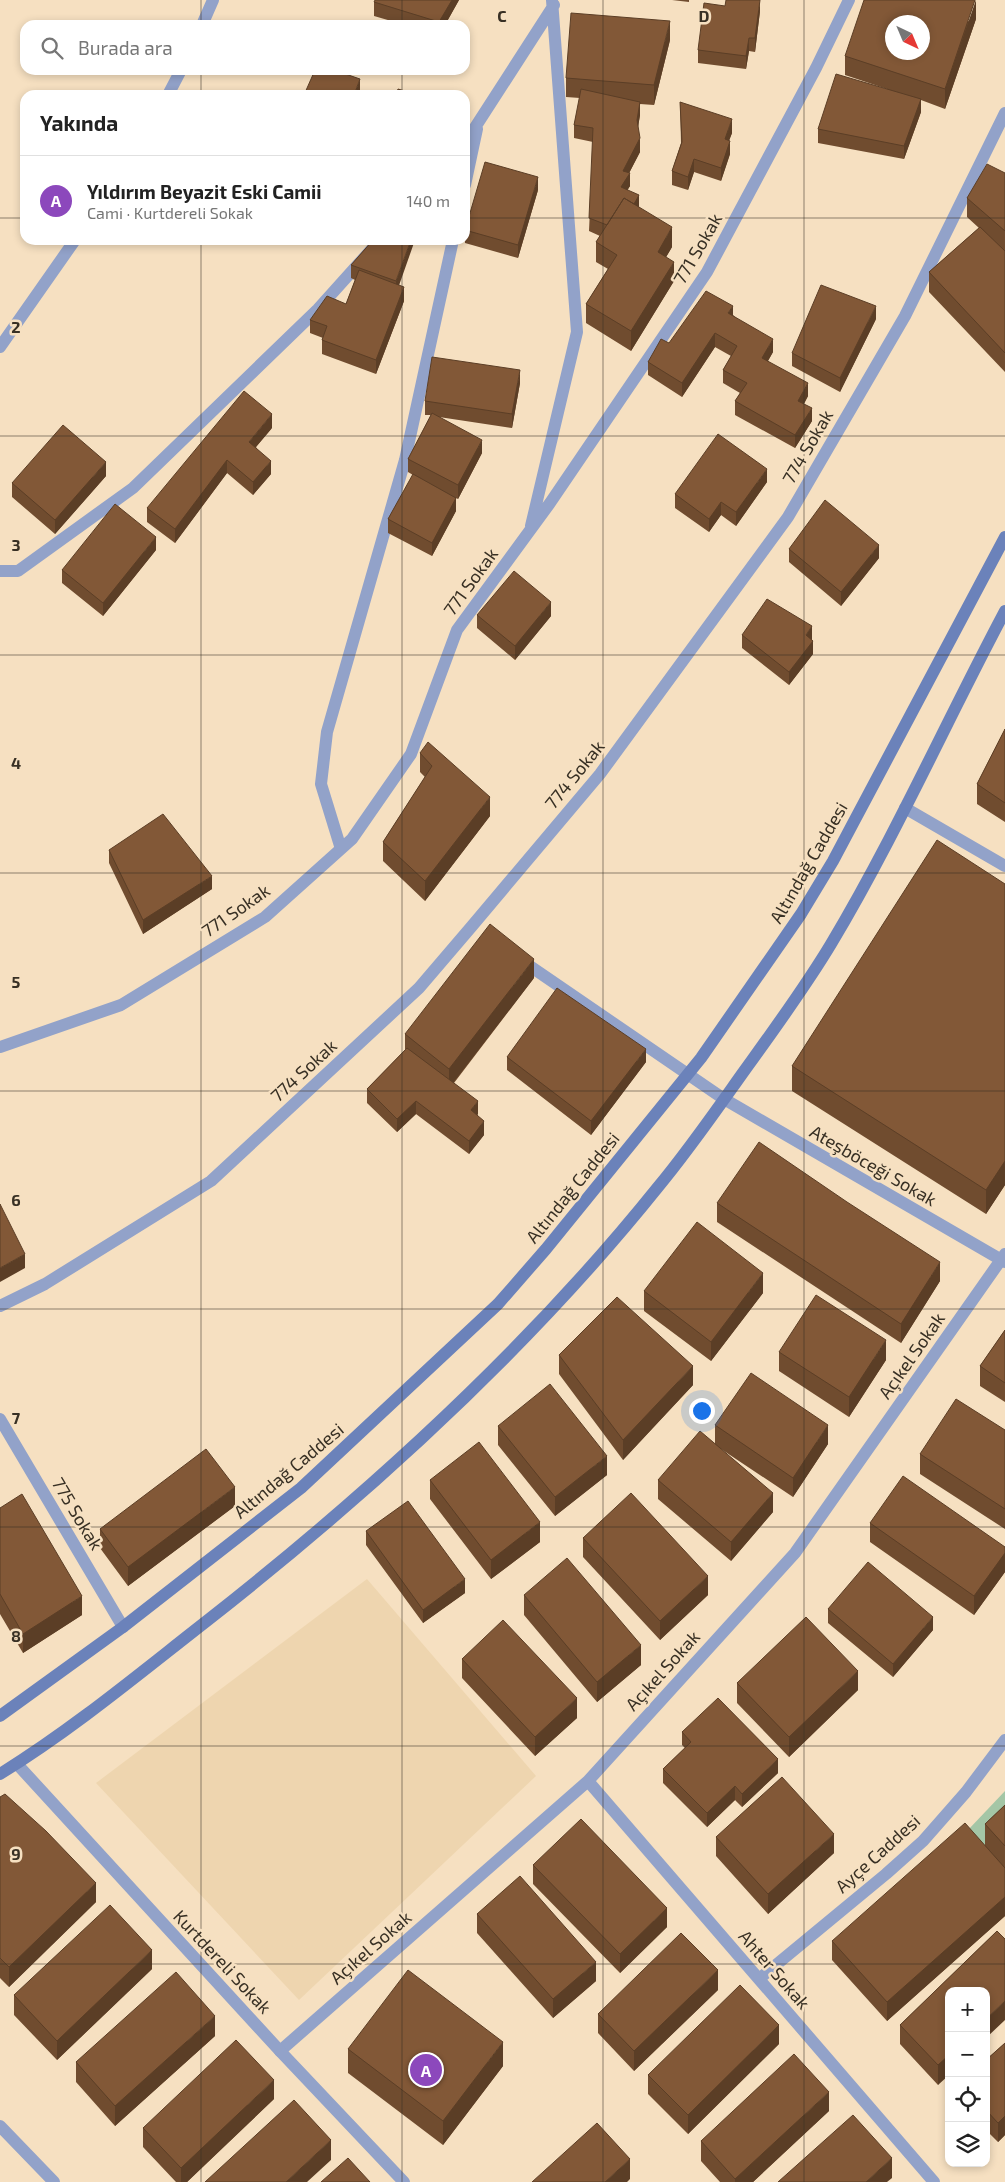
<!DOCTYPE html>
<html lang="tr">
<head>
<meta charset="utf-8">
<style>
  body { margin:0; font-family:"Exo 2",sans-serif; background:#f6f6f6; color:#222 }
  .controls { position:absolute; right:15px; bottom:15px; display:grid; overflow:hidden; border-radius:10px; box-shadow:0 2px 8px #0003 }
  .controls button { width:45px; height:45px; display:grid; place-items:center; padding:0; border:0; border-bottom:1px solid #e0e0e0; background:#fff; color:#222; font:25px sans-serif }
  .compass { position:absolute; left:885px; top:15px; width:45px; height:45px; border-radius:50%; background:#fff; box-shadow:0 2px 8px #0003; rotate:136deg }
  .you { position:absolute; left:701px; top:1410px; width:18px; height:18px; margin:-12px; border:4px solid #fff; border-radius:50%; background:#1a73e8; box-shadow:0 0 0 8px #1a73e833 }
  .badge { display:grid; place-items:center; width:32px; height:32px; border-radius:50%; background:#8c48bc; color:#fff; font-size:16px; font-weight:700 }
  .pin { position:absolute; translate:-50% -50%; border:2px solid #fff; box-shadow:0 1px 5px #0006 }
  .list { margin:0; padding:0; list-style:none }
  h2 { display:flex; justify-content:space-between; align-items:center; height:65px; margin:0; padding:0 20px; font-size:21px }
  h2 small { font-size:16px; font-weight:400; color:#767676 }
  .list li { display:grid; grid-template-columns:32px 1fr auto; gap:15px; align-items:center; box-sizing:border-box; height:90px; padding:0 20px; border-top:1px solid #e0e0e0 }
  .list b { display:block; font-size:19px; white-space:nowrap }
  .list p { margin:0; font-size:16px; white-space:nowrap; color:#767676 }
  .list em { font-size:16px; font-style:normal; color:#767676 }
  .icon { flex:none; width:28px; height:28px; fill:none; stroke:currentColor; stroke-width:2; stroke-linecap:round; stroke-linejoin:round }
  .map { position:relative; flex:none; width:1005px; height:2182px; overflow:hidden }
  .search { position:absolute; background:#fff; box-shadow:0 2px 8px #0003; left:20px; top:20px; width:450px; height:55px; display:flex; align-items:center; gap:12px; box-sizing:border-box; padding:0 18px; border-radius:15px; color:#767676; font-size:19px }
  .panel { position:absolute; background:#fff; box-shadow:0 2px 8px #0003; left:20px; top:90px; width:450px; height:155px; border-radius:15px }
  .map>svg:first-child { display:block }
  .built { fill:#eed5af }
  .green { fill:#a4c6a6 }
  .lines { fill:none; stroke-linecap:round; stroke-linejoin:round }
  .minor { stroke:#92a2c9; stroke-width:12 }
  .tertiary { stroke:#92a2c9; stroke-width:12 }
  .secondary { stroke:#6b82ba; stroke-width:12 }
  .wall { fill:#704c2f }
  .shaded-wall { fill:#5b3e26 }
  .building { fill:#825837; stroke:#5b3e26; fill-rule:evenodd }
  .grid { fill:none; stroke:#383024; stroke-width:1; stroke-opacity:0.55 }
  .labels { text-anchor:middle; stroke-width:5; stroke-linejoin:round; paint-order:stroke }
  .street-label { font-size:18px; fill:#383024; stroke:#f6e0c1 }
  .grid-label { font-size:16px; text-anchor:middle; font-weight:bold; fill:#383024; stroke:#f6e0c1; stroke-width:5; stroke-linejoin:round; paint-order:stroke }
</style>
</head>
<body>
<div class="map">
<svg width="1005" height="2182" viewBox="0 0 1005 2182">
  <rect width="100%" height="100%" fill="#f6e0c1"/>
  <path class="built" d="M367 1579 536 1776 299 2000 96 1783Z"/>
  <path class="green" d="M1005 1791V1870L968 1830Z"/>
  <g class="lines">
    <path class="minor" d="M202 25 213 0
      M168 95 181 70
      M465 143 554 5
      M465 185 477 129
      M0 347 75 240
      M531 526 577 332 552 0
      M0 571H18L133 488 318 309 380 240
      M905 808 1005 866
      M341 849 321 784 327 732 405 460 453 240
      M521 960 724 1099 1005 1262
      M0 1047 121 1005 265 917 352 839 411 754 457 630 550 503 707 272 816 68 849 0
      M0 1306 45 1284 211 1181 419 988 472 926 600 774 788 517 905 316 1005 113
      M0 1419 123 1627
      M588 1781 934 2182
      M759 1979 886 1874 923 1841 966 1792 1005 1740
      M280 2051 588 1781 795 1553 1005 1254"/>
    <path class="tertiary" d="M17 1764 280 2051 404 2182
      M0 2126 54 2182"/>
    <path class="secondary" d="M0 1716 123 1627 301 1488 498 1304 546 1249 701 1058 801 914 833 861 1005 537
      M0 1774C73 1729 140 1673 208 1620 371 1492 528 1349 658 1187 688 1151 715 1112 742 1074 773 1031 804 989 831 944 895 837 946 722 1005 611"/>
  </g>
  <path class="wall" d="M459 0 445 25H405L374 16V2Z
    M672 0H689V2Z
    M760 11 755 52 749 51 746 69 698 63V50Z
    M976 19 945 109 921 100V112L904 159 818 143V129L887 89 845 75V56Z
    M670 40 654 105 640 104V115L638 127 640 152 629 173 630 186 627 190 639 207 672 247 666 257 674 281 631 351 586 323V304L608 269 596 262V242L600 236 589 231 593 142 574 138V125L580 98 566 97V78Z
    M680 102 732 133 729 140 730 154 721 181 694 172 688 190 672 185V171L681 143Z
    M1005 173V372L929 292V272L979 228 967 217V198Z
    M538 190 518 258 465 243V230Z
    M373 240 399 285 404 301 376 374 322 354V340L323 338 310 333V320L346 304 355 280 351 278V265Z
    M733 315 773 352 768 361 808 396 804 404 812 421 795 448 735 415V401L740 393 723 383V370L731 356 715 347 682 397 648 375V362L669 343Z
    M876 319 840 392 792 366V353Z
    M520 383 512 428 439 417 482 453 458 499 456 498V511L432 556 388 533V519L413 475 408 472V459L431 415H425V401Z
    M272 428 256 447 271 474 253 495 227 473 175 543 147 522V508Z
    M106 476 55 534 12 497V483Z
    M767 482 736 526 721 515 709 532 675 508V494Z
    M789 549 879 558 841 606 789 562Z
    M156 550 103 616 62 583V570Z
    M477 615 551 616 515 660 477 628Z
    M742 635 812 639 813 654 789 685 742 648Z
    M1005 729V822L977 804V784Z
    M420 753 490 816 425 901 383 861V842L425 777 420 772Z
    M109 850 212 889 143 934 109 863Z
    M1005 884V1185L986 1214 792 1091V1066Z
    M534 978 454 1083 478 1114 477 1115 484 1135 469 1154 416 1114 397 1132 367 1103V1089L405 1050V1034Z
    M507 1057 646 1062 591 1135 507 1070Z
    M717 1203 940 1281 901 1343 717 1222Z
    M644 1291 763 1293 711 1361 644 1311Z
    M1005 1330V1402L980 1386V1366Z
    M779 1352 886 1360 849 1417 779 1371Z
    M559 1355 693 1385 623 1460 559 1374Z
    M715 1425 828 1444 793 1497 718 1447 773 1512 731 1561 658 1499V1480L715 1444Z
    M498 1426 607 1475 555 1516 498 1445Z
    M1005 1430V1529L920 1474V1454Z
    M430 1480 540 1542 491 1579 430 1499Z
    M235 1506 128 1586 100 1548V1529Z
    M0 1508 82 1615 23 1653 0 1614Z
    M870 1523 1005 1547V1572L974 1615 870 1542Z
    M366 1531 465 1593 423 1623 366 1545Z
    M583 1538 708 1595 660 1640 583 1557Z
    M524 1595 641 1665 597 1702 524 1615Z
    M828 1609 933 1630 893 1677 828 1623Z
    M462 1659 577 1718 535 1756 462 1678Z
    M737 1683 858 1690 789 1757 737 1703Z
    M682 1732 778 1773 742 1807 735 1800 707 1827 663 1783V1769L685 1748 682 1745Z
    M0 1797 96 1902 9 1987 0 1978Z
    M1005 1805V1916L887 2021 832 1960V1941L985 1845V1824Z
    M716 1837 834 1853 768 1914 716 1856Z
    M533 1865 667 1927 620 1973 533 1884Z
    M477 1914 596 1981 553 2018 477 1933Z
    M997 1931 938 2085 900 2044V2025Z
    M152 1969 57 2060 14 2015V1995Z
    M718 1990 634 2071 598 2033V2014Z
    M215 2036 115 2126 76 2082V2062Z
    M1005 2043V2135L998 2142 986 2130V2060Z
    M779 2044 688 2134 648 2094V2075Z
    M348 2049 503 2066 443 2145 348 2073Z
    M274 2099 187 2182H176L143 2147V2128Z
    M829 2111 753 2182H720L701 2161V2141Z"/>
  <path class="shaded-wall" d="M452 0H459L445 25H439V22Z
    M760 0V11L755 52V38Z
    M976 0V19L945 109V89Z
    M670 21V40L654 105V85Z
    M749 38V51L746 69V56Z
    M360 79V93L359 95H354Z
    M921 99V112L904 159V146Z
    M640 102V115L637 133V120Z
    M732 119V133L725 152V139Z
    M640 138V152L625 181 630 173V186L621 201V187L623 171Z
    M730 141V154L721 181V168Z
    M694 159V172L688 190V177Z
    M538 177V190L518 258V245Z
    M639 195V209L631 208Z
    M672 227V247L658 271V252Z
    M411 240H415L396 294V281Z
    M674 262V281L631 351V331Z
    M404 287V301L376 374V360Z
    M733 306V319L728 313Z
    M876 306V319L840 392V378Z
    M715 333V347L682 397V383Z
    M773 339V352L762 371V358Z
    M520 370V383L512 428V414Z
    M808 383V396L798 414V401Z
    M812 408V421L795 448V435Z
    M272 414V428L249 455V442Z
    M482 440V453L458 499V485Z
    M227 460V473L175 543V529Z
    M271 461V474L253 495V482Z
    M106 462V476L55 534V520Z
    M767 469V482L736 526V512Z
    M456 498V511L432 556V543Z
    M721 502V515L709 532V519Z
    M156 537V550L103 616V603Z
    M879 545V558L841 606V592Z
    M551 602V616L515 660V646Z
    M812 626V639L806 648V635Z
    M813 641V654L789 685V672Z
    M490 797V816L425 901V881Z
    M212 876V889L143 934V920Z
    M534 959V978L449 1088V1069Z
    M646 1049V1062L591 1135V1121Z
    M416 1101V1114L397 1132V1119Z
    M478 1101V1114L471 1123V1110Z
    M484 1121V1135L469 1154V1141Z
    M1005 1161V1185L986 1214V1190Z
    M25 1254V1268L0 1282V1268Z
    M940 1262V1281L901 1343V1324Z
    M763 1273V1293L711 1361V1342Z
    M886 1340V1360L849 1417V1397Z
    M693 1366V1385L623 1460V1440Z
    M828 1425V1444L793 1497V1478Z
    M607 1456V1475L555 1516V1497Z
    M235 1487V1506L128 1586V1567Z
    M773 1493V1512L731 1561V1542Z
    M540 1522V1542L491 1579V1560Z
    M1005 1553V1572L974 1615V1596Z
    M708 1576V1595L660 1640V1621Z
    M465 1579V1593L423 1623V1610Z
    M82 1596V1615L23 1653V1634Z
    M933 1617V1630L893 1677V1664Z
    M641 1645V1665L597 1702V1682Z
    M858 1671V1690L789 1757V1737Z
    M577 1698V1718L535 1756V1737Z
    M778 1759V1773L742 1807V1794Z
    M735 1786V1800L707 1827V1813Z
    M834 1834V1853L768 1914V1894Z
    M96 1883V1902L9 1987V1967Z
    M1005 1897V1916L887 2021V2002Z
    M667 1908V1927L620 1973V1954Z
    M152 1950V1969L57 2060V2041Z
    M596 1962V1981L553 2018V1999Z
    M718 1970V1990L634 2071V2051Z
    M1005 2001V2020L986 2038V2019Z
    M215 2016V2036L115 2126V2106Z
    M779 2025V2044L688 2134V2115Z
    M503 2042V2066L443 2145V2121Z
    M949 2055V2075L938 2085V2065Z
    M274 2080V2099L187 2182H181V2168Z
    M829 2092V2111L753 2182H735V2179Z
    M1005 2116V2135L998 2142V2123Z
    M331 2140V2160L307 2182H286Z
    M892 2158V2178L887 2182H866Z
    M630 2159V2179L627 2182H605Z"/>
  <path class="building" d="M375 0H452L439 22 374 2Z
    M726 0H760L755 38H749L746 56 698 50 704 3 725 6Z
    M864 0H975L945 89 845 56ZM892 22H922V52H892Z
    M571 13 670 21 654 85 566 78Z
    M315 70H334L360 79 354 95H304Z
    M836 74 921 99 904 146 818 129Z
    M398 89 418 95H396Z
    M581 89 640 102 637 120 640 138 623 171 630 173 621 187 639 195 634 204 624 198 607 225 589 218 593 128 574 125Z
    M680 102 732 119 725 139 730 141 721 168 694 159 688 177 672 171 682 142Z
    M485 162 538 177 518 245 465 230Z
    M987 164 1005 173V231L967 198Z
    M624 198 672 227 658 252 674 262 631 331 586 304 617 255 596 242Z
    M980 227 1005 251V353L929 272Z
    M373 240H411L396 281 351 265Z
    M359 270 404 287 376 360 322 340 327 326 310 320 327 296 346 304Z
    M821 285 876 306 840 378 792 353Z
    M706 291 733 306 728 313 773 339 762 358 808 383 798 401 812 408 795 435 735 401 747 383 723 370 737 346 715 333 682 383 648 362 661 339 669 343Z
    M432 357 520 370 512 414 425 401Z
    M244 391 272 414 249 442 271 461 253 482 227 460 175 529 147 508Z
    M432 413 482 440 458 485 408 459Z
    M63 425 106 462 55 520 12 483Z
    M718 434 767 469 736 512 721 502 709 519 675 494Z
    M413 474 456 498 432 543 388 519Z
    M825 500 879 545 841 592 789 549Z
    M115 504 156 537 103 603 62 570Z
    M514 571 551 602 515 646 477 615Z
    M767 599 812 626 806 635 813 641 789 672 742 635Z
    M1005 729V803L977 784Z
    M428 742 490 797 425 881 383 842 432 766 420 753Z
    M163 814 212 876 143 920 109 850Z
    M937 840 1005 884V1161L986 1190 792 1066Z
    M490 924 534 959 449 1069 405 1034Z
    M557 988 646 1049 591 1121 507 1057Z
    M407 1048 478 1101 471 1110 484 1121 469 1141 416 1101 397 1119 367 1089Z
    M759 1142 847 1202 940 1262 901 1324 717 1203Z
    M0 1204 25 1254 0 1268Z
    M697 1222 763 1273 711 1342 644 1291Z
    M816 1295 886 1340 849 1397 779 1352Z
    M617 1297 693 1366 623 1440 559 1355Z
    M1005 1330V1383L980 1366Z
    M751 1373 828 1425 793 1478 715 1425Z
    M550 1384 607 1456 555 1497 498 1426Z
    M956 1399 1005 1430V1509L920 1454Z
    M700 1431 773 1493 731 1542 658 1480Z
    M479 1442 540 1522 491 1560 430 1480Z
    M206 1449 235 1487 128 1567 100 1529Z
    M903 1476 1005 1547V1553L974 1596 870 1523Z
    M631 1493 708 1576 660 1621 583 1538Z
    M22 1494 82 1596 23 1634 0 1594V1508Z
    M408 1501 465 1579 423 1610 366 1531Z
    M567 1558 641 1645 597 1682 524 1595Z
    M868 1562 933 1617 893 1664 828 1609Z
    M806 1617 858 1671 789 1737 737 1683Z
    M503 1620 577 1698 535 1737 462 1659Z
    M718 1698 778 1759 742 1794 735 1786 707 1813 663 1769 691 1742 682 1732Z
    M782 1777 834 1834 768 1894 716 1837Z
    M5 1794 46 1831 96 1883 9 1967 0 1958V1797Z
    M1005 1805V1846L985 1824Z
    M581 1819 667 1908 620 1954 533 1865Z
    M965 1823 1005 1868V1897L887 2002 832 1941Z
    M520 1876 596 1962 553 1999 477 1914Z
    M110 1905 152 1950 57 2041 14 1995Z
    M997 1931 1005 1939V2001L986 2019V1991H949V2055L938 2065 900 2025Z
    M681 1933 718 1970 634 2051 598 2014Z
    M408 1970 503 2042 443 2121 348 2049Z
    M176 1972 215 2016 115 2106 76 2062Z
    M740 1985 779 2025 688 2115 648 2075Z
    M236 2040 274 2080 181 2168 143 2128Z
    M1005 2043V2116L998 2123 986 2110V2060Z
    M794 2054 829 2092 735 2179 701 2141Z
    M294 2100 331 2140 286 2182H205Z
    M853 2115 892 2158 866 2182H778Z
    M597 2123 630 2159 605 2182H532Z
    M348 2158 370 2182H321Z"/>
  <path class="grid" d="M201 0V25M402 0V25M603 0V2182M804 0V2182M201 70V95M402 70V95M0 218H25M465 218H1005M201 240V2182M402 240V2182M0 436H1005M0 655H1005M0 873H1005M0 1091H1005M0 1309H1005M0 1527H1005M0 1746H1005M0 1964H1005"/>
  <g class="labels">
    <g class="street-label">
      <text transform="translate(698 249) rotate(-60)" y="6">771 Sokak</text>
      <text transform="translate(808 447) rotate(-60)" y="6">774 Sokak</text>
      <text transform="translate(471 582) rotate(-54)" y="6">771 Sokak</text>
      <text transform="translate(575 775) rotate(-51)" y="6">774 Sokak</text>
      <text transform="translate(809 863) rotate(-60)" y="6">Altındağ Caddesi</text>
      <text transform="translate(236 911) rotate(-35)" y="6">771 Sokak</text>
      <text transform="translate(304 1071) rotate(-43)" y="6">774 Sokak</text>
      <text transform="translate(873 1166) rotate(30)" y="6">Ateşböceği Sokak</text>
      <text transform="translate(573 1188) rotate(-51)" y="6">Altındağ Caddesi</text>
      <text transform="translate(912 1356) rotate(-55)" y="6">Açıkel Sokak</text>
      <text transform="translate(289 1471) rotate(-40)" y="6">Altındağ Caddesi</text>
      <text transform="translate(77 1514) rotate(59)" y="6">775 Sokak</text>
      <text transform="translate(663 1671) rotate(-48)" y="6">Açıkel Sokak</text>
      <text transform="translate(878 1854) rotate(-42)" y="6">Ayçe Caddesi</text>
      <text transform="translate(371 1948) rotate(-41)" y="6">Açıkel Sokak</text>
      <text transform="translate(222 1962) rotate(47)" y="6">Kurtdereli Sokak</text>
      <text transform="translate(774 1970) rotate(49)" y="6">Ahter Sokak</text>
    </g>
  </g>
  <g class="grid-label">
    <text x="502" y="22">C</text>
    <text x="704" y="22">D</text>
    <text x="16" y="333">2</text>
    <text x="16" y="551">3</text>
    <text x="16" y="769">4</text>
    <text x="16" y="988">5</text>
    <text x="16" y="1206">6</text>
    <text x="16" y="1424">7</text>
    <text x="16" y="1642">8</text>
    <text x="16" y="1860">9</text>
  </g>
</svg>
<div class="controls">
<button>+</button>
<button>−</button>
<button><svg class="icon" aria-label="locate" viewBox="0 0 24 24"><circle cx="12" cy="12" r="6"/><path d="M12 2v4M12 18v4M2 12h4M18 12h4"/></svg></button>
<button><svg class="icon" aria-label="layers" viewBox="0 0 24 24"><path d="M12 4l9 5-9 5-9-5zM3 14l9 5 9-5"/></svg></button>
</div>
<svg class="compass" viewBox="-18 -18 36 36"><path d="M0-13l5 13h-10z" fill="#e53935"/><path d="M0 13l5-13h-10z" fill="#767676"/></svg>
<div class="you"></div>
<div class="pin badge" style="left:426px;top:2070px">A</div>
<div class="search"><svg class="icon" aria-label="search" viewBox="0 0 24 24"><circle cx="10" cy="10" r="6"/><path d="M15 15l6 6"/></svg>Burada ara</div>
<section class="panel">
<h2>Yakında<small></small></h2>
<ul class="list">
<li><span class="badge">A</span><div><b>Yıldırım Beyazit Eski Camii</b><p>Cami · Kurtdereli Sokak</p></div><em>140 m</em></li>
</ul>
</section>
</div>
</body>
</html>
